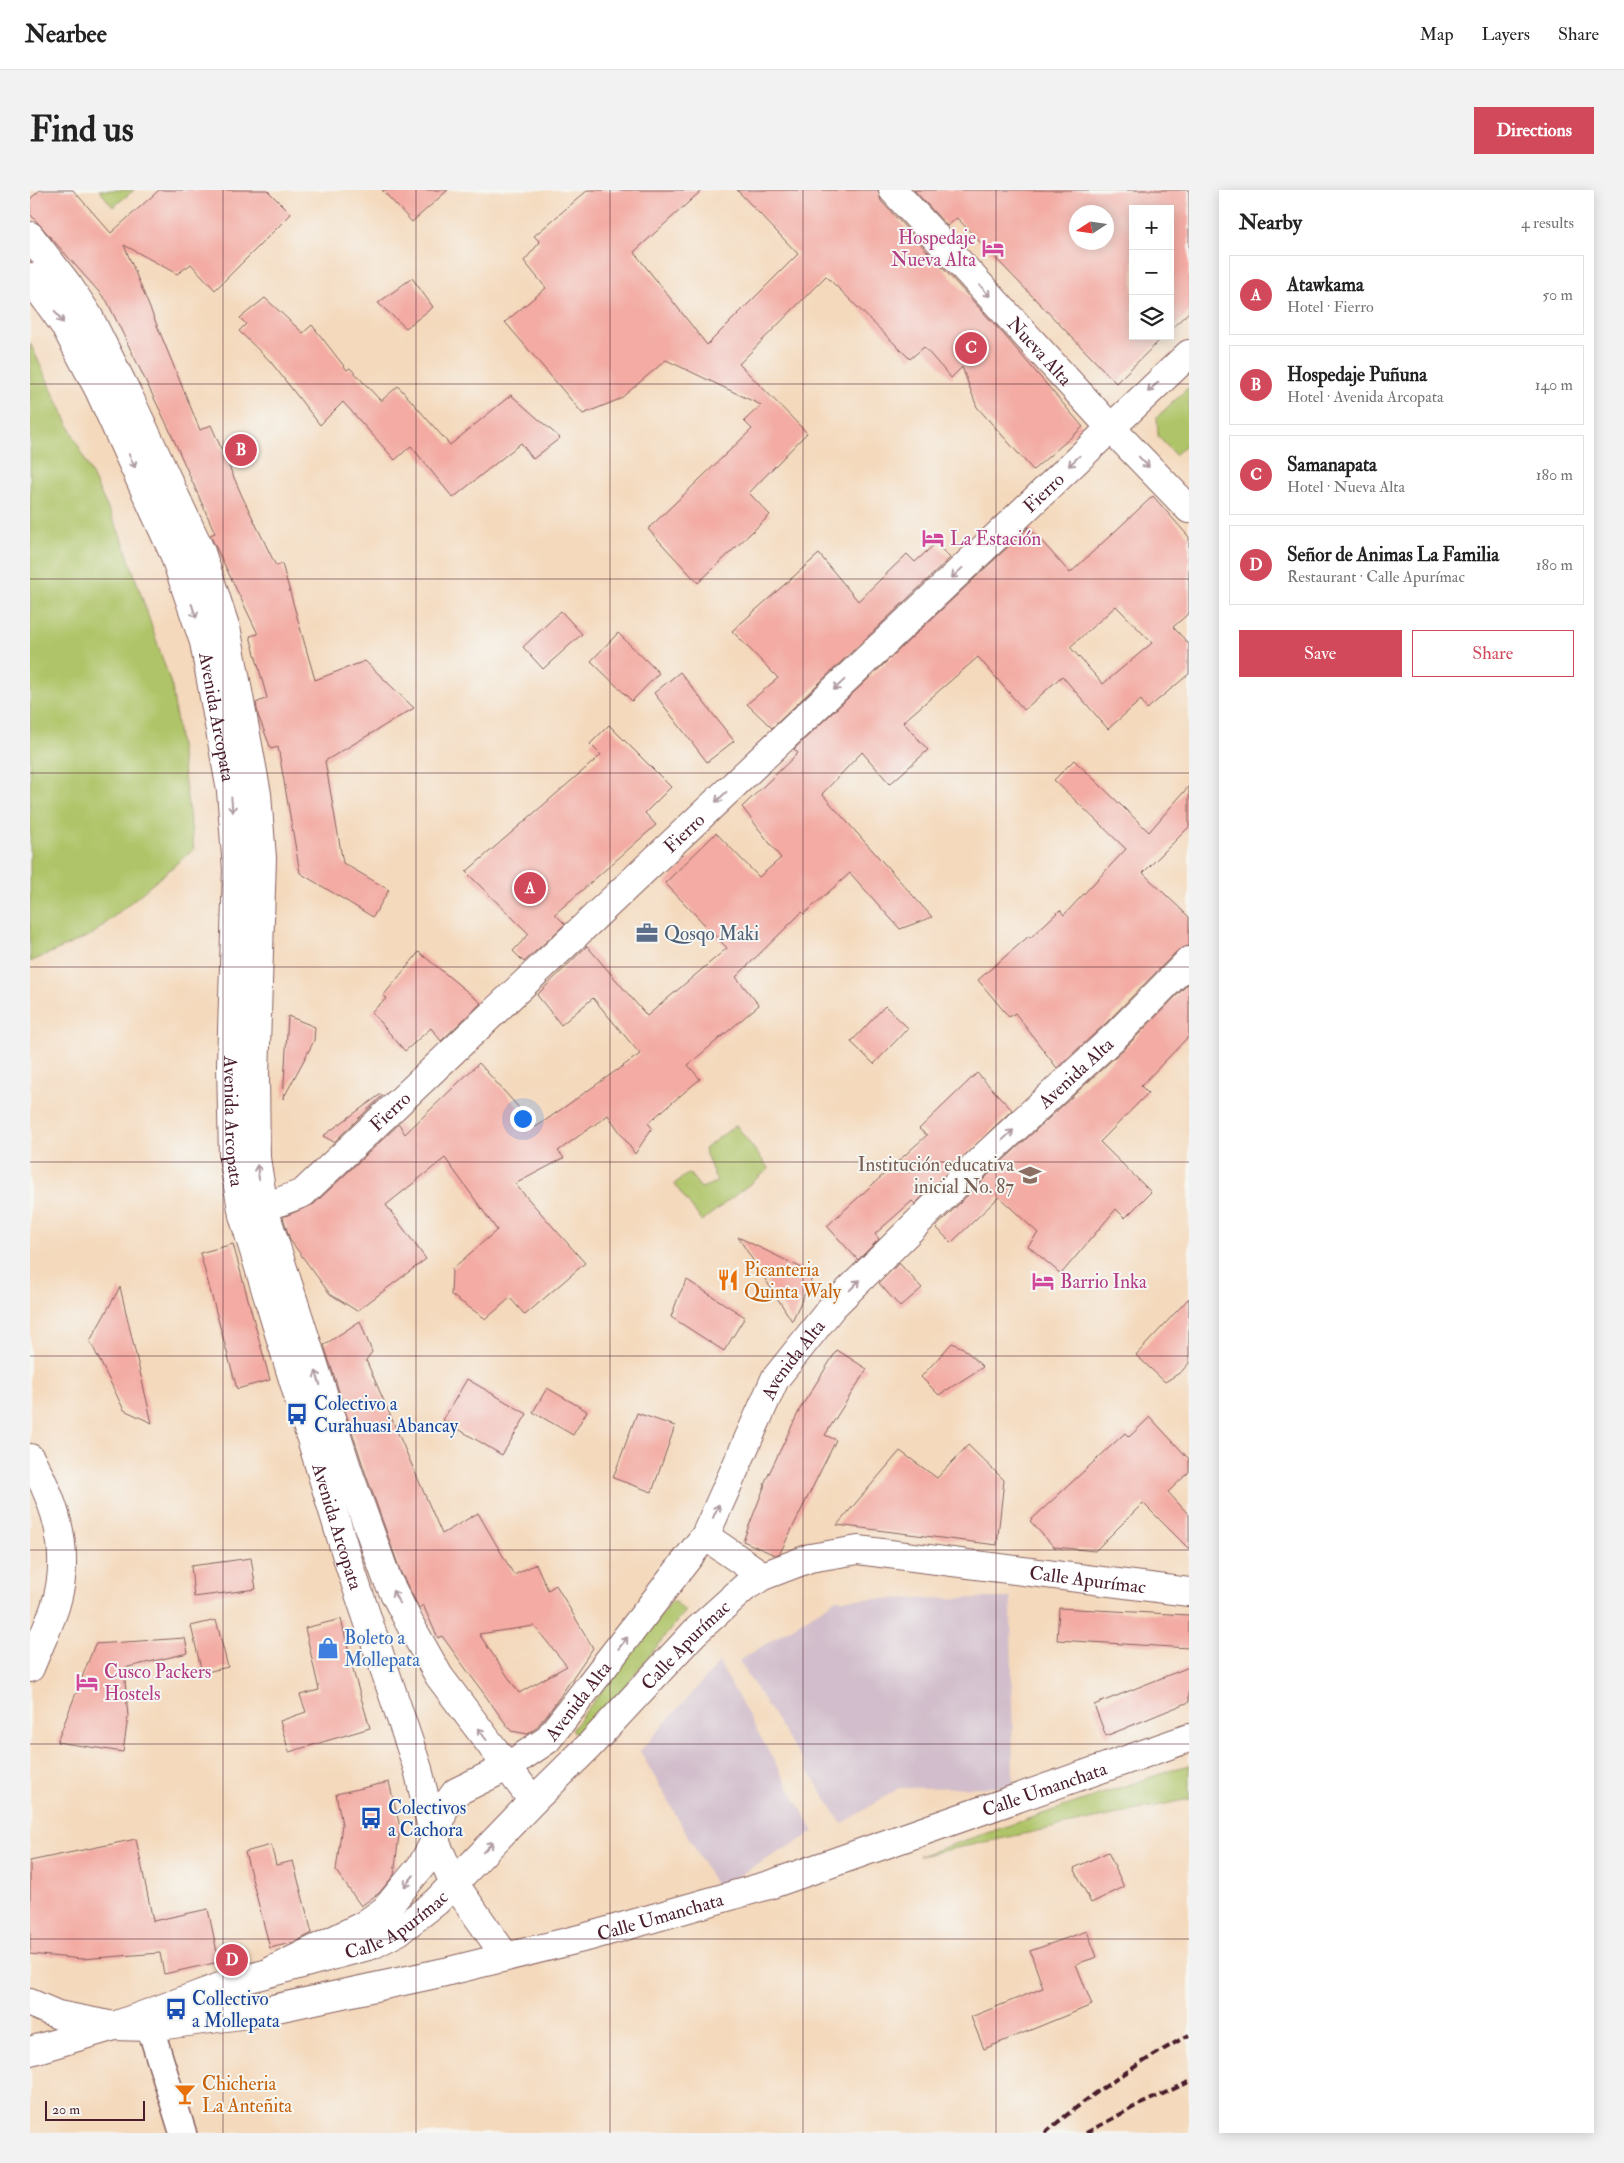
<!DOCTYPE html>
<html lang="en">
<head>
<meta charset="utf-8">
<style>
  body { margin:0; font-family:"IM FELL Double Pica",serif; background:#f2f2f2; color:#222 }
  .controls { position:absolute; right:15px; top:15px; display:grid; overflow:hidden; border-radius:0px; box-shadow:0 2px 12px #0003 }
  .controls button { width:45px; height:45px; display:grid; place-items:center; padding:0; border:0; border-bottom:1px solid #e0e0e0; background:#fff; color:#222; font:25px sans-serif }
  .compass { position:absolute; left:1039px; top:15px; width:45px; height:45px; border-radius:50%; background:#fff; box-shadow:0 2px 12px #0003; rotate:258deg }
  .scale { position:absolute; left:15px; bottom:12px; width:100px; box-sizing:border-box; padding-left:5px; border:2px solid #4a1f2b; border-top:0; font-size:14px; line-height:18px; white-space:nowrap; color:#4a1f2b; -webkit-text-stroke:4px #f6f6f2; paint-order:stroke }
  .you { position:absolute; left:492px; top:928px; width:18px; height:18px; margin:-12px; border:4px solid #fff; border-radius:50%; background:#1a73e8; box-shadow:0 0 0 8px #1a73e833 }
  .badge { display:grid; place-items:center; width:32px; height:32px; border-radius:50%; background:#d1495b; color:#fff; font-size:16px; font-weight:700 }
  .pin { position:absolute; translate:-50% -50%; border:2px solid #fff; box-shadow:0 1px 5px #0006 }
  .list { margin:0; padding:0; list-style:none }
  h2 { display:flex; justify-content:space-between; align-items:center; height:65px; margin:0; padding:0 20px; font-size:21px }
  h2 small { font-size:16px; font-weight:400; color:#767676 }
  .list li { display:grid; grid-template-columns:32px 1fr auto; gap:15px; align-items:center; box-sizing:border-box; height:80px; margin:0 10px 10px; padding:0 10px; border:1px solid #e0e0e0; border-radius:0px }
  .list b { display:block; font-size:19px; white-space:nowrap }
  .list p { margin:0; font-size:16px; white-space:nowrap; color:#767676 }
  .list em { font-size:16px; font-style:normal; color:#767676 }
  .actions { display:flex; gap:10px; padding:15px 20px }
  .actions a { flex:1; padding:11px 0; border:1px solid #d1495b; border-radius:0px; text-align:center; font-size:18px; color:#d1495b }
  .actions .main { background:#d1495b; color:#fff }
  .icon { flex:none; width:28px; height:28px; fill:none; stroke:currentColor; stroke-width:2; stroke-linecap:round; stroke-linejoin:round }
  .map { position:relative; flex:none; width:1159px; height:1943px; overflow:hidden; border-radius:0px }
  header { display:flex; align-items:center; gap:30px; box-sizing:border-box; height:70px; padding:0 25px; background:#fff; border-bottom:1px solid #e0e0e0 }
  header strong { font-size:24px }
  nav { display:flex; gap:28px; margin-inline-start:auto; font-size:18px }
  .intro { display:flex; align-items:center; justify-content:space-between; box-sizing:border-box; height:120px; padding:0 30px }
  h1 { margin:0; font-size:35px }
  .button { padding:12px 22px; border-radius:0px; background:#d1495b; color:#fff; font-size:18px; font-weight:700 }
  main { display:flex; gap:30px; padding:0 30px }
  aside { flex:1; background:#fff; border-radius:0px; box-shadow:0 2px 12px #0003 }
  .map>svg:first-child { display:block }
  .industrial { fill:#d1bdcb }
  .green { fill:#afc468; stroke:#7c724a }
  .building { fill:#f3aba3; fill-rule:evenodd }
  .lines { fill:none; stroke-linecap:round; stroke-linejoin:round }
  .pedestrian-casing { stroke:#86605e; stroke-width:29 }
  .minor-casing { stroke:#86605e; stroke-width:30 }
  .secondary-casing { stroke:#86605e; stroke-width:30 }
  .pedestrian { stroke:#fff; stroke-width:26 }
  .minor { stroke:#fff; stroke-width:28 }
  .secondary { stroke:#fff; stroke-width:28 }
  .rail { stroke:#4a1f2b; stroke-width:4; stroke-dasharray:8 4; stroke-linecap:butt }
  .oneway { stroke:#ae9aa0 }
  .grid { fill:none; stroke:#4a1f2b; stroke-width:1; stroke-opacity:0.55 }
  .labels { text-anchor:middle; stroke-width:4; stroke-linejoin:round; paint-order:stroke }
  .hotel-label { font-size:19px; fill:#b23c85; stroke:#f6f6f2; text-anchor:start }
  .street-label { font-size:19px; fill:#4a1f2b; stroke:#f6f6f2 }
  .service-label { font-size:19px; fill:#4e5e75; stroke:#f6f6f2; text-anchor:start }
  .education-label { font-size:19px; fill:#785e54; stroke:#f6f6f2; text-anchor:end }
  .food-label { font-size:19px; fill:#c56008; stroke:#f6f6f2; text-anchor:start }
  .transit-label { font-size:19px; fill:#164399; stroke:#f6f6f2; text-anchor:start }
  .shop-label { font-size:19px; fill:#366cbe; stroke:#f6f6f2; text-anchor:start }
</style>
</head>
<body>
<header>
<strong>Nearbee</strong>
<nav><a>Map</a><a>Layers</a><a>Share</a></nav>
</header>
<div class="intro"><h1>Find us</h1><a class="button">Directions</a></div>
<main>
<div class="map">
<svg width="1159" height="1943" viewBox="0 0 1159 1943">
  <rect width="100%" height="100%" fill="#f6f6f2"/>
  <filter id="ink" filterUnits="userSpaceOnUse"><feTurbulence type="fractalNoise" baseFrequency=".02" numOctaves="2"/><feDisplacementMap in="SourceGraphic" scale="10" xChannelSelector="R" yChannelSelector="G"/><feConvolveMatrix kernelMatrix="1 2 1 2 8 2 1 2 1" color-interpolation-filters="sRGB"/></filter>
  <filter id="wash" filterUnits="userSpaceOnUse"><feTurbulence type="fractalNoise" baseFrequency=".0096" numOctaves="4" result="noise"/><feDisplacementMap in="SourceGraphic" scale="20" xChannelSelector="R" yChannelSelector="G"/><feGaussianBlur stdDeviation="1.12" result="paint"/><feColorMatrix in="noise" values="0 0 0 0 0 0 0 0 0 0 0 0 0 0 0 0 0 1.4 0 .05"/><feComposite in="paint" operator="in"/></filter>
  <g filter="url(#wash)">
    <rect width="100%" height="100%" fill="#f4d9bc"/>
    <path class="industrial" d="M981 1408 983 1597 869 1598 812 1634 709 1471 807 1409Z
      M689 1473 784 1642 687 1698 610 1561Z"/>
    <path class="green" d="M69 0H104L83 17Z
      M0 153 93 351 142 497 164 659 63 744 0 772Z
      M1159 197V252L1145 265 1128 246 1127 227Z
      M706 935 739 979 672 1031 644 994 659 983 671 998 687 992 674 959Z
      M643 1410 655 1421 553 1549 541 1540Z
      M1159 1575V1609L889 1666 1148 1578Z"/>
    <g id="blocks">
      <path class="building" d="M10 0H43L81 43 129 0H237L261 24 185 100 161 74 147 84 94 55 170 240 181 235 212 306 246 376 252 374 285 490 335 471 384 518 295 571 313 673 359 700 343 727 270 683 248 557 241 559 228 525 226 513 237 508 220 446 228 444 180 345 185 343 139 239 77 111 0 24V9Z
        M352 0H418L382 32Z
        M558 0H672L604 62 677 155 768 64 707 0H848L851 11 976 147 1053 237 1003 280 947 217 932 177 921 188 894 157 880 169 796 86 709 174 777 243 719 303 740 325 668 393 618 339 722 239 714 231 731 215 636 170 590 209 553 224 475 132 516 98 494 71 510 52 504 46Z
        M884 0H1159V122L1140 140V19H1103V146H1134L1086 193 927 28 917 36ZM1046 22H1076V52H1046Z
        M382 88 403 117 376 138 348 113Z
        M235 108 273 143 282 135 317 180 320 178 351 211 368 196 420 255 481 205 530 248 503 269 491 253 423 308 381 256 365 270 313 212 290 235 240 171 209 141 216 134 210 128Z
        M1123 306 1159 347V423L1143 437 1159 454V484L1117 519 1111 510 1078 539 1032 486 994 520 948 467 873 532 898 560 860 594 832 562 792 604 902 727 870 739 820 683 774 724 772 722 706 787 729 815 658 875 670 889 618 933 622 938 605 964 578 925 528 961 534 968 485 994 555 1073 495 1125 480 1108 456 1129 421 1105 422 1079 467 1040 415 968 356 1015 396 1069 327 1121 300 1104 260 1050 253 1027 284 1014 369 934 375 944 449 873 506 937 610 864 563 808 531 835 507 805 557 756 617 826 697 758 635 693 686 643 729 687 751 668 712 617 768 563 764 559 999 337 1040 383ZM1086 416 1122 453 1073 494 1040 457Z
        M906 353 920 368 742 538 717 514 748 488 702 441 789 364 828 411 877 364 885 372Z
        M531 421 552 444 513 479 493 457Z
        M588 443 629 483 602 511 561 471Z
        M650 482 704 551 677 572 624 503Z
        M579 535 641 597 615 623 626 635 525 724 535 734 494 772 483 761 499 744 436 682 571 565 560 554Z
        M1044 570 1119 642 1159 596V637L1113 683 1159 727V756L1148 760 1075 834 1027 878 985 823 979 827 948 790 999 746 1000 748 1030 720 1034 725 1096 659 1024 590Z
        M389 762 451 813 411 851 401 838 375 861 341 822 357 808 353 806Z
        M1159 793V846L1111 896 1118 903 1070 952 1121 1002 1095 1028 1086 1019 1031 1084 998 1056 1008 1043 969 1007 921 1053 906 1037 967 976 1097 856Z
        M855 816 878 838 844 874 821 852Z
        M258 826 285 837 284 851 253 909Z
        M947 883 982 920 885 1014 882 1011 845 1044 849 1049 828 1070 797 1036 897 945 889 939Z
        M351 904 352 906 304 952 293 946Z
        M708 1047 784 1084 762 1131Z
        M203 1054 240 1190 207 1199 170 1063Z
        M869 1073 892 1098 870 1117 849 1093Z
        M657 1090 715 1127 694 1161 641 1127 649 1105Z
        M90 1097 122 1233 94 1220 60 1151Z
        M1159 1108V1173L1151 1182 1135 1192 1106 1165Z
        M330 1131 342 1162 336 1170 412 1344 448 1323 484 1385 506 1374 518 1400 526 1395 563 1458 522 1518 506 1538 498 1544 481 1541 412 1446 408 1448 393 1415 389 1418 371 1383 334 1279 294 1155ZM504 1436 537 1476 489 1503 449 1444Z
        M922 1153 933 1158 953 1177 909 1205 891 1187Z
        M807 1160 837 1179 795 1245 806 1250 750 1363 745 1365 713 1351 735 1295 734 1294 770 1219Z
        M437 1189 497 1224 472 1265 413 1230Z
        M517 1198 557 1221 543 1245 503 1222Z
        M607 1223 645 1236 622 1302 583 1288Z
        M1120 1227 1159 1269V1282L1138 1302 1159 1325V1359L1113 1313 1065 1361 1024 1357 1000 1331 1095 1243 1099 1247Z
        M938 1255 974 1290 967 1355 807 1335 870 1261 907 1288Z
        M221 1368 226 1399 164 1407 161 1376Z
        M1029 1418 1159 1425V1458L1027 1450Z
        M311 1429 324 1484 340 1538 259 1562 250 1531 276 1522 270 1505 289 1500 275 1438Z
        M186 1430 198 1477 172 1483 161 1436Z
        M155 1448 158 1463 94 1478 98 1527 93 1562 27 1552 65 1454Z
        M1159 1477V1512L1076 1546 1064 1515Z
        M359 1592 370 1637 364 1685 349 1703 331 1716 306 1681 312 1634 306 1604Z
        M106 1649 123 1731 178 1719 189 1772 134 1784 130 1763 52 1769 0 1764V1671Z
        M241 1655 246 1675 263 1671 282 1743 265 1752 240 1758 215 1662Z
        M1078 1662 1094 1697 1061 1713 1044 1678Z
        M1057 1741 1067 1767 1046 1774 1062 1815 954 1859 941 1827 1013 1798 1000 1761Z"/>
    </g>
  </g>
  <g filter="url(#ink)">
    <use href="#blocks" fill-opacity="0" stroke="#86605e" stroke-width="1"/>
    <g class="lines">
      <g class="pedestrian-casing">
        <path id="pedestrian" d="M120 1837 153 1943"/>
      </g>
      <g class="minor-casing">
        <g id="minor">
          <path id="s1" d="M863 0 1080 237 1159 319"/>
          <path d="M0 46 38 95 58 125 100 209 171 362 197 442 227 604 232 668 225 886 226 968 234 1019 241 1041 319 1284 357 1389 383 1440 409 1486 503 1611"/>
          <path id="s2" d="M0 87 35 136 69 200 144 364 174 452 201 601 207 679 201 874 203 967 213 1025 320 1377 388 1579 405 1651 424 1693 476 1767"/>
          <path id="s3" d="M216 1024 273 1003 1159 164"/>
          <path d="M675 1346 733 1386"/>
          <path id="s4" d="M243 1780 334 1735 355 1720 392 1675 405 1651 414 1618 426 1602 477 1577 517 1550 675 1346 745 1189 803 1116 956 965 1086 845 1159 771"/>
          <path id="s5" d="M0 1861 84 1836 201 1793 342 1755 369 1741 406 1712 503 1611 558 1557 664 1443 715 1397 733 1386 780 1368 828 1360 1159 1402"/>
        </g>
      </g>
      <g class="secondary-casing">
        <g id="secondary">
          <path d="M0 1268C27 1314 42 1364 25 1417 18 1438 8 1458 0 1478"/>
          <path id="s6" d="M0 1813 28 1825 84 1836 120 1837 219 1824 415 1782 557 1747 739 1695 1159 1548"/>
        </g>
      </g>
      <use href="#pedestrian" class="pedestrian"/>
      <use href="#minor" class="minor"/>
      <use href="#secondary" class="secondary"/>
      <path class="rail" d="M1015 1943C1059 1905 1108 1873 1159 1845
        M1056 1943 1104 1917 1159 1892"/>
    </g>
    <defs><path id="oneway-shaft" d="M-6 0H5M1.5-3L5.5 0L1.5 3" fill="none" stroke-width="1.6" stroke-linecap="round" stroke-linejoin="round" transform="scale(1.25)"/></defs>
    <g class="oneway">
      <use href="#oneway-shaft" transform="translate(955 101) rotate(48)"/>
      <use href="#oneway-shaft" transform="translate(29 127) rotate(55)"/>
      <use href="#oneway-shaft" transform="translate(1123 197) rotate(137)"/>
      <use href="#oneway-shaft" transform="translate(102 271) rotate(65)"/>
      <use href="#oneway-shaft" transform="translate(1044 271) rotate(137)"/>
      <use href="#oneway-shaft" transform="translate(1114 272) rotate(46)"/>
      <use href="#oneway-shaft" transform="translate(927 383) rotate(137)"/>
      <use href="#oneway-shaft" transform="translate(164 421) rotate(71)"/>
      <use href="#oneway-shaft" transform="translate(809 495) rotate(137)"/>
      <use href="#oneway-shaft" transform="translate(691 607) rotate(137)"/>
      <use href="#oneway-shaft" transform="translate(202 615) rotate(85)"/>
      <use href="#oneway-shaft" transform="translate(978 945) rotate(-43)"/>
      <use href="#oneway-shaft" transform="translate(228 982) rotate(-98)"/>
      <use href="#oneway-shaft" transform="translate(825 1095) rotate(-45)"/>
      <use href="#oneway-shaft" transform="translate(288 1188) rotate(-108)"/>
      <use href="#oneway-shaft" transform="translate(686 1321) rotate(-66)"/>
      <use href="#oneway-shaft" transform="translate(366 1407) rotate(-117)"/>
      <use href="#oneway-shaft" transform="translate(593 1453) rotate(-52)"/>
      <use href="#oneway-shaft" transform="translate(452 1544) rotate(-127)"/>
      <use href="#oneway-shaft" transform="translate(458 1657) rotate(-46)"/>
      <use href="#oneway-shaft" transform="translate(379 1691) rotate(130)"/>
    </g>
  </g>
  <path class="grid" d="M193 0V1943M386 0V1943M580 0V1943M773 0V1943M966 0V1943M0 194H1159M0 389H1159M0 583H1159M0 777H1159M0 972H1159M0 1166H1159M0 1360H1159M0 1554H1159M0 1749H1159"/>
  <defs>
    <g id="hotel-bare" transform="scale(1.725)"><path d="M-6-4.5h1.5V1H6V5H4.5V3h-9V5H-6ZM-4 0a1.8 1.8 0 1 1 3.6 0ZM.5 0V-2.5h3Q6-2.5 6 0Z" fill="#d1479c" stroke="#f6f6f2" stroke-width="2.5" paint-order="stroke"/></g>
    <g id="office-bare" transform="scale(1.725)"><path d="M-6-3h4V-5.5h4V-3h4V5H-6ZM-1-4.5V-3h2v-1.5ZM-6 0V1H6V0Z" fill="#5c6f8a" stroke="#f6f6f2" stroke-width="2.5" paint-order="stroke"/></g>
    <g id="school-bare" transform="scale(1.725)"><path d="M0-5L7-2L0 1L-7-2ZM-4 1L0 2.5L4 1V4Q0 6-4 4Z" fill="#8d6e63" stroke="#f6f6f2" stroke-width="2.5" paint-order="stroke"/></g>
    <g id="restaurant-bare" transform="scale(1.725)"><path d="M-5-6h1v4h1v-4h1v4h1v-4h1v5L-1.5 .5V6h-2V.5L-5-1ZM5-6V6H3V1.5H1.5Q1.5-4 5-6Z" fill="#e8710a" stroke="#f6f6f2" stroke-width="2.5" paint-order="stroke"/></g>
    <g id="bus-bare" transform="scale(1.725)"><path d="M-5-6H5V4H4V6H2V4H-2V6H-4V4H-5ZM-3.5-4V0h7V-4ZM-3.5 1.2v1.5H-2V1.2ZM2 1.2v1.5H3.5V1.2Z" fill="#1a4fb4" stroke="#f6f6f2" stroke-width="2.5" paint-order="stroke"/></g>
    <g id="shop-bare" transform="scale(1.725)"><path d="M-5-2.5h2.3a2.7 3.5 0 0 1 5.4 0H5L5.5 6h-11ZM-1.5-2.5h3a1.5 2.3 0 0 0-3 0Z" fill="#3f7fe0" stroke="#f6f6f2" stroke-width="2.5" paint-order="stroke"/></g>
    <g id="bar-bare" transform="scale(1.725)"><path d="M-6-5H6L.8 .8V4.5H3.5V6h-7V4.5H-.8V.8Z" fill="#e8710a" stroke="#f6f6f2" stroke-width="2.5" paint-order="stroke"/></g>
  </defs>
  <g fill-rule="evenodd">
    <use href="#hotel-bare" x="963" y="58"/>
    <use href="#hotel-bare" x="903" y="348"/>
    <use href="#office-bare" x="617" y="743"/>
    <use href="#school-bare" x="1000" y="985"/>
    <use href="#restaurant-bare" x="698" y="1090"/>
    <use href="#hotel-bare" x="1013" y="1091"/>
    <use href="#bus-bare" x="267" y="1224"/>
    <use href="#shop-bare" x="298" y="1458"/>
    <use href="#hotel-bare" x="57" y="1492"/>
    <use href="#bus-bare" x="341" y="1628"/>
    <use href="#bus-bare" x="146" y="1819"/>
    <use href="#bar-bare" x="155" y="1904"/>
  </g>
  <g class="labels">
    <g class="hotel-label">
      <text x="946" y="54" text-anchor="end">Hospedaje<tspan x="946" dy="22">Nueva Alta</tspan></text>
      <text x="920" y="355">La Estación</text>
      <text x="1030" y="1098">Barrio Inka</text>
      <text x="74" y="1488">Cusco Packers<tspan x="74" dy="22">Hostels</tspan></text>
    </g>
    <g class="street-label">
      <text dy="7" stroke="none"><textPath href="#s1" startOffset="218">Nueva Alta</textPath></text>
      <text dy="7" stroke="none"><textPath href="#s3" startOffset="1080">Fierro</textPath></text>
      <text dy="7" stroke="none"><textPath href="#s2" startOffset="482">Avenida Arcopata</textPath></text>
      <text dy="7" stroke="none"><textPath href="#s3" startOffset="585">Fierro</textPath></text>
      <text dy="7" stroke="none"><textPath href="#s4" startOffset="1232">Avenida Alta</textPath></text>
      <text dy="7" stroke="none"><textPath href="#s3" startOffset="180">Fierro</textPath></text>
      <text dy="7" stroke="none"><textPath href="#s2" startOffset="888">Avenida Arcopata</textPath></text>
      <text dy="7" stroke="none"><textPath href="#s4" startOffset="828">Avenida Alta</textPath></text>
      <text dy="7" stroke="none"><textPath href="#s2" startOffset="1308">Avenida Arcopata</textPath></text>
      <text dy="7" stroke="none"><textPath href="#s5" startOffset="1229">Calle Apurímac</textPath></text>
      <text dy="7" stroke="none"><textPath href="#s5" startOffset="794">Calle Apurímac</textPath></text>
      <text dy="7" stroke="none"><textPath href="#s4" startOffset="422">Avenida Alta</textPath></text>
      <text dy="7" stroke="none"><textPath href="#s6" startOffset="1051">Calle Umanchata</textPath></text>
      <text dy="7" stroke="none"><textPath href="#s6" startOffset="646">Calle Umanchata</textPath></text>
      <text dy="7" stroke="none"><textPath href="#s5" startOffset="389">Calle Apurímac</textPath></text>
    </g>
    <g class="service-label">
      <text x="634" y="750">Qosqo Maki</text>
    </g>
    <g class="education-label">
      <text x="984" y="981">Institución educativa<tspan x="984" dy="22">inicial No. 87</tspan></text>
    </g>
    <g class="food-label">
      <text x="714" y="1086">Picanteria<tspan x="714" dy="22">Quinta Waly</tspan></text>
      <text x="172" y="1900">Chicheria<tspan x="172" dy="22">La Anteñita</tspan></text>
    </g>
    <g class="transit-label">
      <text x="284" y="1220">Colectivo a<tspan x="284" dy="22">Curahuasi Abancay</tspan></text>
      <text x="358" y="1624">Colectivos<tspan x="358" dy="22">a Cachora</tspan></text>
      <text x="162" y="1815">Collectivo<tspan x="162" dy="22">a Mollepata</tspan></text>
    </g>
    <g class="shop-label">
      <text x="314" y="1454">Boleto a<tspan x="314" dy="22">Mollepata</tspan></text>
    </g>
  </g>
</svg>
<div class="controls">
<button>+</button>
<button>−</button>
<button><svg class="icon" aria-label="layers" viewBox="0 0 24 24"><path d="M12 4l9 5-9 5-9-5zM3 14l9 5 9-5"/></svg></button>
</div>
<svg class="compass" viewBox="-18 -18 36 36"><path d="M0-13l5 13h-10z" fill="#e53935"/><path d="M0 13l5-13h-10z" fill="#767676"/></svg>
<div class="scale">20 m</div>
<div class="you"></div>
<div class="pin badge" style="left:500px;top:698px">A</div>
<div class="pin badge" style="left:211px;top:260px">B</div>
<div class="pin badge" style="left:941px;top:158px">C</div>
<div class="pin badge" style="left:202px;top:1770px">D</div>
</div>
<aside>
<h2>Nearby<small>4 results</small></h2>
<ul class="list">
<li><span class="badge">A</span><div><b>Atawkama</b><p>Hotel · Fierro</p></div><em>50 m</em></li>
<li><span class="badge">B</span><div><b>Hospedaje Puñuna</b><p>Hotel · Avenida Arcopata</p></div><em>140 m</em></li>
<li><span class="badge">C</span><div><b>Samanapata</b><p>Hotel · Nueva Alta</p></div><em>180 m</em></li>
<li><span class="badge">D</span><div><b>Señor de Animas La Familia</b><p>Restaurant · Calle Apurímac</p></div><em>180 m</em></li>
</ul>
<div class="actions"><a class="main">Save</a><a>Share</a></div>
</aside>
</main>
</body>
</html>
